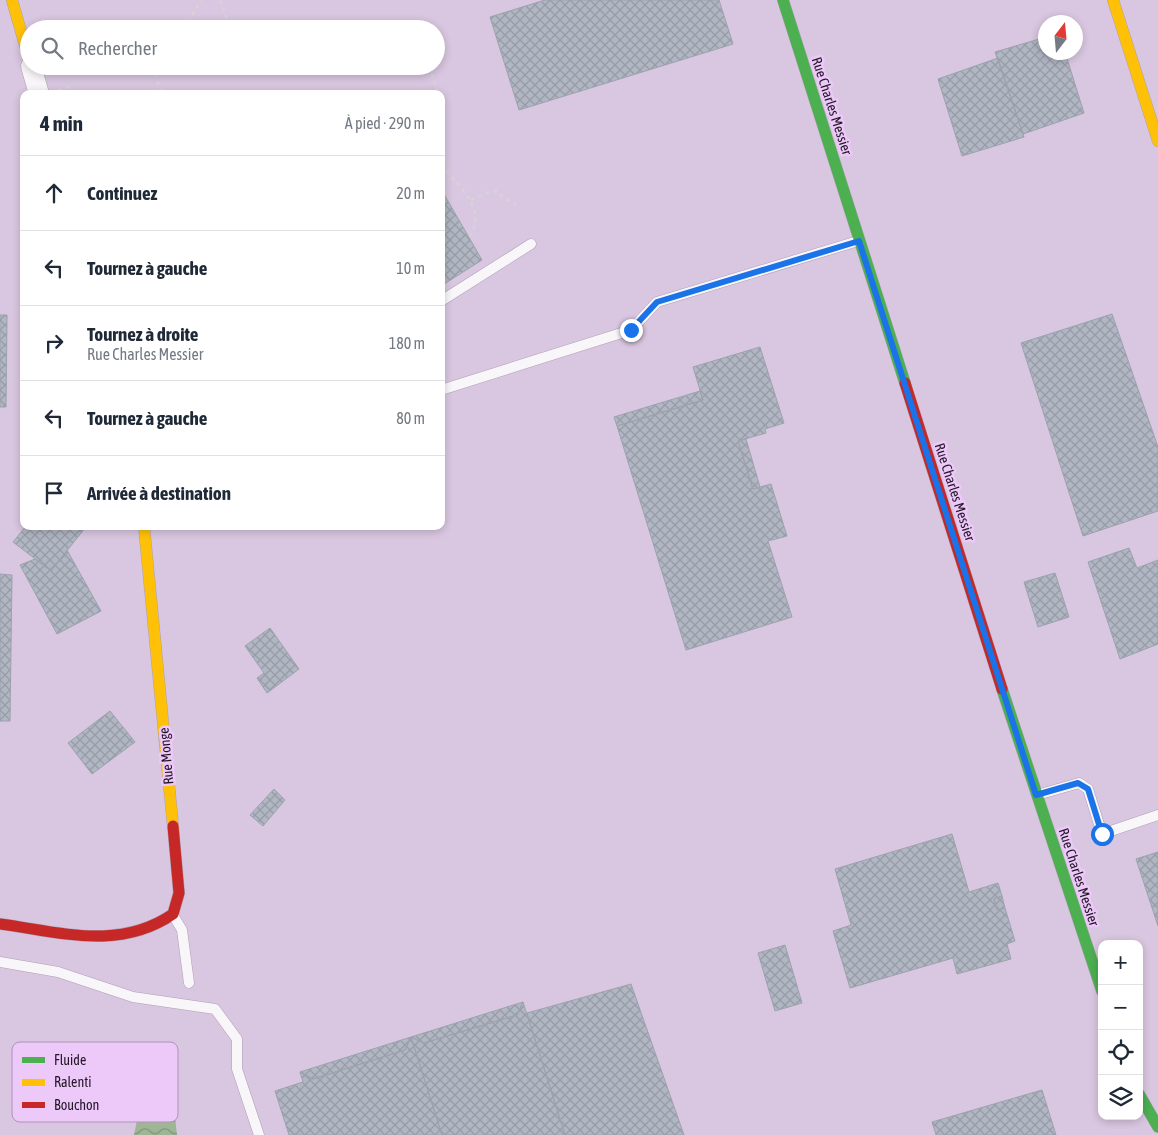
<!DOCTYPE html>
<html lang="fr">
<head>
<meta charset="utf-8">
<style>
  body { margin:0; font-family:"Asap Condensed",sans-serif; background:#f6f6f7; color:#1f2937 }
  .controls { position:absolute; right:15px; bottom:15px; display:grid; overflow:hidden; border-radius:10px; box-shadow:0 2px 8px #0003 }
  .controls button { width:45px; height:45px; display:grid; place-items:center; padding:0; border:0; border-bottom:1px solid #e0e1e3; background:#fff; color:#1f2937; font:25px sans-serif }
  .compass { position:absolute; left:1038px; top:15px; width:45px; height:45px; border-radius:50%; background:#fff; box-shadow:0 2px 8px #0003; rotate:16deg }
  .stop { position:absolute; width:15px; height:15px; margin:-11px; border:4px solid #1a73e8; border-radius:50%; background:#fff }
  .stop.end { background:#1a73e8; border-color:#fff; box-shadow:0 1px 5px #0008 }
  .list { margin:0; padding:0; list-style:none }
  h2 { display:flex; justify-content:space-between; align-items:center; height:65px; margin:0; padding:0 20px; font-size:21px }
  h2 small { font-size:16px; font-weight:400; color:#747a83 }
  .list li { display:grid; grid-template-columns:32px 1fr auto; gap:15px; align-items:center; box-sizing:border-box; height:75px; padding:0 20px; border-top:1px solid #e0e1e3 }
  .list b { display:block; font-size:19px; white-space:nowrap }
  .list p { margin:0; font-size:16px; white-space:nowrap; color:#747a83 }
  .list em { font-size:16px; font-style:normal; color:#747a83 }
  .icon { flex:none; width:28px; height:28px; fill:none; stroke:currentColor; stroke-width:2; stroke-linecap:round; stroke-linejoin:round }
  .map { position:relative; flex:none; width:1158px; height:1135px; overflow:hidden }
  .search { position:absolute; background:#fff; box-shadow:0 2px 8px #0003; left:20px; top:20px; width:425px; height:55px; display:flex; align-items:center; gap:12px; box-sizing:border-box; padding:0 18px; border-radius:28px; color:#747a83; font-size:19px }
  .panel { position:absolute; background:#fff; box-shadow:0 2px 8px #0003; left:20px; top:90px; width:425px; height:440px; border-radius:10px }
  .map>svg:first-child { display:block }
  .water { fill:url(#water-waves) }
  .building { fill:url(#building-cross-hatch); stroke:#9ca2ae }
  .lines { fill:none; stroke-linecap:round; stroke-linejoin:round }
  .lane-casing { stroke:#aea0b3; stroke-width:11 }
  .street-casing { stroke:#aea0b3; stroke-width:21 }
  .fast-casing { stroke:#aea0b3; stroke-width:12 }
  .slow-casing { stroke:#aea0b3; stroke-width:12 }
  .jam-casing { stroke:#aea0b3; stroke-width:12 }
  .path { stroke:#d7d1d9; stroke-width:3; stroke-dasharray:4 4; stroke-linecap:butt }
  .lane { stroke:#f9f6fa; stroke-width:10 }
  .street { stroke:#f9f6fa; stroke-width:20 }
  .fast { stroke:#4caf50; stroke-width:11 }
  .slow { stroke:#ffc107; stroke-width:11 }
  .jam { stroke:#c62828; stroke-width:11 }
  .route { stroke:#1a73e8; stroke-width:6 }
  .labels { text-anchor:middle; stroke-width:5; stroke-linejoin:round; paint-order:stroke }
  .street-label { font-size:14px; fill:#221526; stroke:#ecc9f8 }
  .key { fill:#ecc9f8; stroke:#af93b9; stroke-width:1 }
  .key-label { font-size:14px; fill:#221526 }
</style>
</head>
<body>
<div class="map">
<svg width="1158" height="1135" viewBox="0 0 1158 1135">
  <defs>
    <pattern id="water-waves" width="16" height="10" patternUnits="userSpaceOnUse" patternTransform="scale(1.25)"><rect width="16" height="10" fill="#9fb696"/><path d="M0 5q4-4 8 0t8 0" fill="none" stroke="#81937a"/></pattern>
    <pattern id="building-cross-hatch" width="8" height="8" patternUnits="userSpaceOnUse" patternTransform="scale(1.25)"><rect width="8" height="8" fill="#b0b6c2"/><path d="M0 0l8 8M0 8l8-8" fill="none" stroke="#979ca7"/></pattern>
  </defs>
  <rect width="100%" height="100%" fill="#d9c6e0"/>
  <path class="water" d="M150 1086H164L173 1098 177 1135H134L137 1120Z"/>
  <path class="building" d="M545 0H719L733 44 519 110 490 17Z
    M1046 37V52H1065L1084 113 1023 134 995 52Z
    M998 58 1024 137 962 156 938 79Z
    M441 189 482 260 441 286Z
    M1112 314 1158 447V511L1083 536 1021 343Z
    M0 315H7L6 407H0Z
    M760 347 784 423 765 429 766 433 738 441 753 489 771 484 787 536 768 541 792 617 686 650 617 426 703 400 693 367Z
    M700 391 703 400 617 426 614 417Z
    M746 439 760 487 753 489 738 441Z
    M26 526H83L85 528 51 571 13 542Z
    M1129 548 1137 568 1158 560V644L1120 659 1088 562Z
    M67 550 101 611 57 634 20 565 35 559 51 571Z
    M1055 573 1069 617 1038 627 1024 582Z
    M0 574 12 575 10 721H0Z
    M270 628 299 669 267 693 257 678 264 673 245 646Z
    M110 711 135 742 92 774 68 743Z
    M274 789 285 800 263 826 250 815Z
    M952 834 969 892 998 883 1002 896 994 899 997 910 1005 908 1015 941 1007 944 1011 959 957 974 953 958 850 988 833 931 851 925 835 869Z
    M1158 852V926L1136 859Z
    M1002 896 1005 908 997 910 994 899Z
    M785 945 802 1003 775 1011 758 953Z
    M631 984 684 1135H565L527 1013Z
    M523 1002 517 1015 424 1043 411 1037Z
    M523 1002 565 1135H442L411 1037 424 1043 517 1015Z
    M411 1037 442 1135H289L275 1091 303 1082 300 1072 313 1079 405 1050Z
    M411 1037 405 1050 313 1079 300 1072Z
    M1042 1090 1056 1135H936L932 1122Z"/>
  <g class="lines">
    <g class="lane-casing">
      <path id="lane" d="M441 301 531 244
        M441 390 631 330 657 302 858 241
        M1037 795 1079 783 1088 789 1102 834 1158 815
        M173 915 182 930 189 983
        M0 962 58 972 133 997 215 1009 237 1039V1069L259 1135"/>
    </g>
    <g class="street-casing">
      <path id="street" d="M31 66 39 94"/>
    </g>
    <g class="fast-casing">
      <path id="fast" d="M783 0 905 383
        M1002 689 1102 991
        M1139 1094 1158 1127"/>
    </g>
    <g class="slow-casing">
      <path id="slow" d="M12 0 29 59
        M1113 0 1158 141
        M144 526 173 826"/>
    </g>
    <g class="jam-casing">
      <path id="jam" d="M905 383 1002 689
        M0 924C60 932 119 951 173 914L179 893 173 826"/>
    </g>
    <path class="path" d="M220 0 227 19 234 29
      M184 29 201 0
      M152 66 162 94
      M429 66 438 94
      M134 67 135 66
      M58 90 72 86
      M441 165C458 187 489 208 469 238
      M471 200 489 192 497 191 504 198 519 206"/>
    <use href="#lane" class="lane"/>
    <use href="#street" class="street"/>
    <use href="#fast" class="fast"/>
    <use href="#slow" class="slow"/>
    <use href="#jam" class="jam"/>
  </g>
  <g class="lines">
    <path class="route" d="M631 330 657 302 859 241 1036 795 1078 783 1088 789 1102 834"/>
  </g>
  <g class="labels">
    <g class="street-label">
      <text transform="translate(832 106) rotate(72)" y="5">Rue Charles Messier</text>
      <text transform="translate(955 492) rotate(72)" y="5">Rue Charles Messier</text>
      <text transform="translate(166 756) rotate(-95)" y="5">Rue Monge</text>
      <text transform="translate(1079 877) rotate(72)" y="5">Rue Charles Messier</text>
    </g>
  </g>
  <rect x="12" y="1042" width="166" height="80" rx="8" class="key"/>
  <rect x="22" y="1057" width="23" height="6" fill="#4caf50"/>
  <rect x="22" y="1079" width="23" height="7" fill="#ffc107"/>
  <rect x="22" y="1102" width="23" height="6" fill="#c62828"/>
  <g class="key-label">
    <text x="54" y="1065">Fluide</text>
    <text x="54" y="1087">Ralenti</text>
    <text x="54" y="1110">Bouchon</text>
  </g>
</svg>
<div class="controls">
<button>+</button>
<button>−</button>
<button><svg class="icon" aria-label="locate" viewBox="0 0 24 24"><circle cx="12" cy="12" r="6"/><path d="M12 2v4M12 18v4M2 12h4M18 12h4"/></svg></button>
<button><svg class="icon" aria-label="layers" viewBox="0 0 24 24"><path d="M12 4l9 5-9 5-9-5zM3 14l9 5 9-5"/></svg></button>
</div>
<svg class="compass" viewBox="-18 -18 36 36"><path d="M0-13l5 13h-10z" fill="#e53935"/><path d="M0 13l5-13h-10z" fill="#747a83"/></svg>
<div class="stop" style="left:1102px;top:834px"></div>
<div class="stop end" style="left:631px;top:330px"></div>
<div class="search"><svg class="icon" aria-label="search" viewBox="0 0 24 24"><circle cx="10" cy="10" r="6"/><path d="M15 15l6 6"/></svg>Rechercher</div>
<section class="panel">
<h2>4 min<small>À pied · 290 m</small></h2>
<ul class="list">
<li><svg class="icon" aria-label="ahead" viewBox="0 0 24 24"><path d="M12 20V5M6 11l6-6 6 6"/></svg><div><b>Continuez</b></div><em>20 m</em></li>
<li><svg class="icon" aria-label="left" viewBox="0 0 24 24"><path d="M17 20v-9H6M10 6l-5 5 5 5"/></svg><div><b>Tournez à gauche</b></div><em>10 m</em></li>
<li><svg class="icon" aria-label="right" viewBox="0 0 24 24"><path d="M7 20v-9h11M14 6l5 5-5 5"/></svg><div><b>Tournez à droite</b><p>Rue Charles Messier</p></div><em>180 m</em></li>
<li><svg class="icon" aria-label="left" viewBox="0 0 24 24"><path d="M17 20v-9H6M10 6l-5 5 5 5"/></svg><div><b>Tournez à gauche</b></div><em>80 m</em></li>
<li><svg class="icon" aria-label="arrive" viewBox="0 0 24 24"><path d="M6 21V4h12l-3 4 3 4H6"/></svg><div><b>Arrivée à destination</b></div></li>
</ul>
</section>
</div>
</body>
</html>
